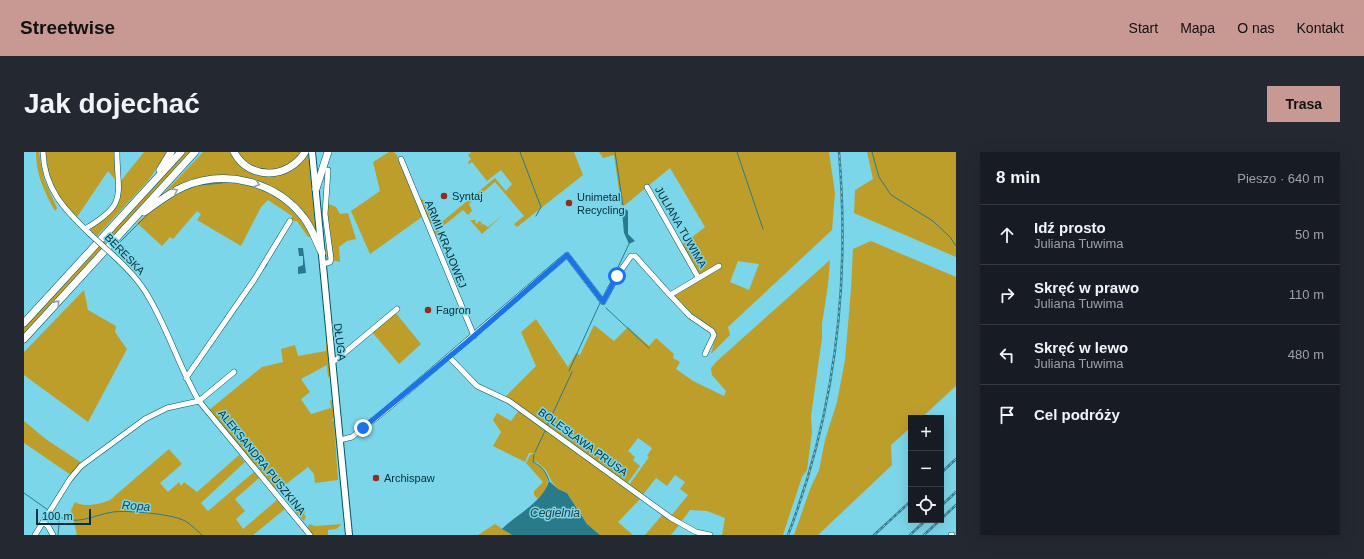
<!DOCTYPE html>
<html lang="pl">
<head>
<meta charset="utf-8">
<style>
  body { margin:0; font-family:Helvetica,sans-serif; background:#242831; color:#f1f3f6 }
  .controls { position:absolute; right:12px; bottom:12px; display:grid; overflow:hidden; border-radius:0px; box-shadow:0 4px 16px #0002 }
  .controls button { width:36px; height:36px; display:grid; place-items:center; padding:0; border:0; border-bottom:1px solid #363941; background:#171b24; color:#f1f3f6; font:20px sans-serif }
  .scale { position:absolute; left:12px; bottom:10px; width:55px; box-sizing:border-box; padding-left:4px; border:2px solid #042e36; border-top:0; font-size:11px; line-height:14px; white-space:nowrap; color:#042e36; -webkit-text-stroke:3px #7bd6e9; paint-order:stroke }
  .stop { position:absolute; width:12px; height:12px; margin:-9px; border:3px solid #1a73e8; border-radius:50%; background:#fff }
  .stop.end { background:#1a73e8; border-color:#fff; box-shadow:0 1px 4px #0008 }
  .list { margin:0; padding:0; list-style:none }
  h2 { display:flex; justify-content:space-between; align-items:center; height:52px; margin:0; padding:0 16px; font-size:17px }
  h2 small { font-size:13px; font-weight:400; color:#9ea1a6 }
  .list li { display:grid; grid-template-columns:26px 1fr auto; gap:12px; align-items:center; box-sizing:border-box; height:60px; padding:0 16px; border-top:1px solid #363941 }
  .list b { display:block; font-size:15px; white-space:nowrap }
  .list p { margin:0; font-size:13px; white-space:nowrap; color:#9ea1a6 }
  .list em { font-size:13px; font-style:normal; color:#9ea1a6 }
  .icon { flex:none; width:22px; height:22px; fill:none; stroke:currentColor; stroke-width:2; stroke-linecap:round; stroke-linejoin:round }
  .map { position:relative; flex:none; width:932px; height:383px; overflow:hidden; border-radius:0px }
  header { display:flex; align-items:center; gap:24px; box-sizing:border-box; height:56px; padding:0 20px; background:#c89993; color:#111 }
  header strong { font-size:19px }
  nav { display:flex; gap:22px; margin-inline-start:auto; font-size:14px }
  .intro { display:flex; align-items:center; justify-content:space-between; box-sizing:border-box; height:96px; padding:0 24px }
  h1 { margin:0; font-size:28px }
  .button { padding:10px 18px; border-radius:0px; background:#c89993; color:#111; font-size:14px; font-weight:700 }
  main { display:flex; gap:24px; padding:0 24px }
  aside { flex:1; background:#171b24; border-radius:0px; box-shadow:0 4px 16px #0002 }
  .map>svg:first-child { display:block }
  .green { fill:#be9e2b; fill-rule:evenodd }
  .water { fill:#297b8b }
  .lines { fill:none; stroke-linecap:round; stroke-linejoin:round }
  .stream { stroke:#297b8b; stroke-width:1 }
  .minor-casing { stroke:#005562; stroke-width:6 }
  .major-casing { stroke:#005562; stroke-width:8 }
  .highway-casing { stroke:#005562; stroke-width:8 }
  .minor { stroke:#fff; stroke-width:5 }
  .major { stroke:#fff; stroke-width:6 }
  .highway { stroke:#fff; stroke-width:7 }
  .rail-casing { stroke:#3d7e8b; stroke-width:2.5 }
  .rail { stroke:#7bd6e9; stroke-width:1; stroke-dasharray:3; stroke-linecap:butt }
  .minor-bridge-casing { stroke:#005562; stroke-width:6; stroke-linecap:butt }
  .minor-bridge { stroke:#fff; stroke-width:5 }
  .oneway { stroke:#8ea1a5 }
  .route { stroke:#1a73e8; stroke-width:5 }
  .poi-dot { fill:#952b19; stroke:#7bd6e9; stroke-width:1.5 }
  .labels { text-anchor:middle; stroke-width:3; stroke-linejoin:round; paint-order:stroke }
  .poi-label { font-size:11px; fill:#042e36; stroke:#7bd6e9; text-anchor:start }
  .street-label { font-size:11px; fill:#042e36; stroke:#7bd6e9 }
  .water-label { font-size:12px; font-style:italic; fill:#264045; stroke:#7bd6e9 }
</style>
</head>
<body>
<header>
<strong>Streetwise</strong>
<nav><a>Start</a><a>Mapa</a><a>O nas</a><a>Kontakt</a></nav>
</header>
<div class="intro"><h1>Jak dojechać</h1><a class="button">Trasa</a></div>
<main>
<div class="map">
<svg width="932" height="383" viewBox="0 0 932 383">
  <rect width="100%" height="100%" fill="#7bd6e9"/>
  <path class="green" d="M12 0H15L20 27 33 56 31 59C20 39 12 23 12 0Z
    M22 0H92L94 31 84 19 53 65C34 47 21 26 22 0Z
    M120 0H144L124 29 73 84 66 77 94 48 97 40 96 30Z
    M161 0H168L83 93 79 89Z
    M179 0H207L235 23 243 24 259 22 269 18 284 0 292 82 263 46 199 25 139 42Z
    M214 0H278C262 24 229 24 214 0Z
    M365 0H370L373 3 398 65 346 102 327 59 356 39 349 10Z
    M447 0H550L559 23 493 75 490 72 500 64 471 30 445 52 448 59 444 63 439 58 414 78 419 84V87L416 82 411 85 408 78 471 26 482 39 488 32 477 18 463 29 448 10 445 12 444 10 447 7 444 3Z
    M575 0H805L811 41 808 78 704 175 706 183 687 202 692 183 667 163 648 143 676 126 658 93 681 75 646 16 601 53H597L590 3 579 6ZM714 109 735 112 725 138 706 130Z
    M843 0H932V105L830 61 831 38 849 27Z
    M203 29C213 31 224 31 234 34 258 44 275 61 287 84L284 85 273 69H267L268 64 244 48 237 55 217 94 173 68 177 62 173 59 149 87 146 85 138 94 113 71 144 45 170 33Z
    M397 47 401 49 399 51 411 66 414 65 406 72 396 48Z
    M305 52 312 55 316 62 324 61 332 87 323 89 315 95 316 110 303 107 302 97 306 92 302 59Z
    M480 62 458 82 446 68H452L451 70 453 72 455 69 458 71 456 73 459 72 464 75Z
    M847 89 932 125V234L897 266H887V275L867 293 868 313 794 383H770L786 337 795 318 801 288 813 250 821 208 827 137 829 97Z
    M74 94 79 97 0 184V175Z
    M806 108 804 133 798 172V186L787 264 788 280 783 318 778 325 759 383H698L701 366 683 359 666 358 657 370 647 364 664 343 656 337 661 330 651 323 643 334 632 326 618 344 605 333 625 305 623 304 628 296 614 286 604 299 611 305 609 308 616 314 602 333 574 314 616 347 594 370 609 383H576L563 372 543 341 534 337 528 330 522 318 513 310H508C510 311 513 312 516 314 529 326 524 337 514 347L510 343V339L519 330 502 311 506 303 510 301H505L501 310 469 294 477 280 469 268 473 261 487 269 495 258 481 245 512 214 497 180 512 167 544 215 552 201 556 203 570 173 590 189 604 175 625 194 632 186 650 202 649 206 656 210 652 217 669 229 700 244 702 239 688 223 687 216 693 209Z
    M60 138 64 158 92 174 91 180 103 197 64 270 0 223V200Z
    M371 160 397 192 375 212 348 180Z
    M302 182 306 224 304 225 303 213 277 227 286 240 277 247 287 262 307 256 306 248 308 249 310 265 308 268 310 270 314 328 291 331 290 322 284 315 253 339 185 258 238 215 259 210 257 197 271 193 274 204 302 199Z
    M0 269 23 288 58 311 47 323 0 291Z
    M145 297 158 312 136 331 144 340 155 330 157 334 160 330 173 340 215 303 221 310 177 351 184 359 230 320 235 326 211 347 221 359 212 367 219 377 253 348 261 357 229 383H53L47 358 51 350C61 356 76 352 86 348Z
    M274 352 281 359 280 363 282 364 280 369 270 359Z
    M639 362 655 373 647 383H621Z
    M285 372 291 374 318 372 312 377 304 378V383H289L284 377Z
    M471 372 488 383H454Z"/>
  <path class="water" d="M602 57 604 59V82L611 89 605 92 600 81 598 60Z
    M274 96H279L282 121 274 122V115L279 113V104H275Z
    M525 329 534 337 543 341 563 372 576 383H488L478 377C494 361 518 351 525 329Z"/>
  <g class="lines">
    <path class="stream" d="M496 0 517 55 512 64
      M591 0 599 53
      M713 0 739 77
      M848 0 855 25 867 43 909 69 926 85 932 94
      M175 33 198 31
      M91 95 124 62
      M238 119 243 113
      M586 132 605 92
      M582 156 625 196
      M545 219 576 151
      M523 274 548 220
      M511 300 521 279
      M510 302 509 310C518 314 522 320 525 329
      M0 341 24 358
      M28 361C51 376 65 364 89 360 103 358 146 362 159 368 166 371 172 378 178 383
      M34 365 35 370
      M34 383 35 373"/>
    <g class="minor-casing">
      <path id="minor" d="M19 0C20 37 41 58 66 82
        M377 7 450 184
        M623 35 674 125
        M61 77C105 51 93 44 93 0
        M90 104C103 116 115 128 124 144 144 177 155 215 175 249L286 383
        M299 112 306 110 307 107 301 62 304 18
        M646 143 666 164 688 179 690 183 681 202
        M425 205 453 234 485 249 647 366 672 380 686 383
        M308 209 312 208 373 157
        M162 226 230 128 266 69
        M316 288 328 285 362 258 543 103 579 150 593 124 607 104H611L646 143 695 114
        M19 370 24 374 29 383
        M11 383 46 327 57 314 121 267 143 256 175 249 210 220
        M927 383H928"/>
    </g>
    <g class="major-casing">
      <path id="major" d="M288 0 325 383"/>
    </g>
    <g class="highway-casing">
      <path id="highway" d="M210 0C225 29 265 27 281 0
        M136 18 147 0
        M292 37 304 0
        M120 60C133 51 145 41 159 35 201 17 252 29 280 66 288 76 292 89 298 101
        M0 171 157 0
        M0 187 171 0"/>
    </g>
    <use href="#minor" class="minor"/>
    <use href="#major" class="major"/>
    <use href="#highway" class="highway"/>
    <g class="rail-casing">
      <path id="rail" d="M917 321 932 307
        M917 354 932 340
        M917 367 932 353
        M764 383C811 261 826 130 815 0
        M850 383 887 349
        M886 383 902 368
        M900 383 916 368"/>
    </g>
    <use href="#rail" class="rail"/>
    <g class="minor-bridge-casing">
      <path id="minor-bridge" d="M66 82 90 104"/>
    </g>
    <use href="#minor-bridge" class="minor-bridge"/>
  </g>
  <defs><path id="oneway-chevron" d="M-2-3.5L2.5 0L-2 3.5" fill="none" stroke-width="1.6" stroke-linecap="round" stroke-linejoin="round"/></defs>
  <g class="oneway">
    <use href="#oneway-chevron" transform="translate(233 32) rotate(19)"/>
    <use href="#oneway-chevron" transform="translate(151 39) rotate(-28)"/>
    <use href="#oneway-chevron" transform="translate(33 151) rotate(-48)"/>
  </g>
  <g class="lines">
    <path class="route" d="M339 276 443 190 543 103 579 150 593 124"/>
  </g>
  <g class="poi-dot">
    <circle cx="420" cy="44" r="4"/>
    <circle cx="545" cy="51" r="4"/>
    <circle cx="404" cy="158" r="4"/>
    <circle cx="352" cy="326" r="4"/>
  </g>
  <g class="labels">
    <g class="poi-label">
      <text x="428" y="48">Syntaj</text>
      <text x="553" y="49">Unimetal<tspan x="553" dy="13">Recycling</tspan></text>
      <text x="412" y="162">Fagron</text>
      <text x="360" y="330">Archispaw</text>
    </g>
    <g class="street-label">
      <text transform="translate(657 75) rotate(60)" y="4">JULIANA TUWIMA</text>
      <text transform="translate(422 92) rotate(68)" y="4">ARMII KRAJOWEJ</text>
      <text transform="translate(101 102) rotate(46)" y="4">BERESKA</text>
      <text transform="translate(316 190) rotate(83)" y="4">DŁUGA</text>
      <text transform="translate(559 290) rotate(36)" y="4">BOLESŁAWA PRUSA</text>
      <text transform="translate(238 310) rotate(51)" y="4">ALEKSANDRA PUSZKINA</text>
    </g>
    <g class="water-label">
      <text transform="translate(112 354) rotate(4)" y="4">Ropa</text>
      <text x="531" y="365">Cegielnia</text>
    </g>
  </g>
</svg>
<div class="controls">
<button>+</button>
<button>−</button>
<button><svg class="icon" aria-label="locate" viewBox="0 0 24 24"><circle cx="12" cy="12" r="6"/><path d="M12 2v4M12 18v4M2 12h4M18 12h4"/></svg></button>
</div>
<div class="scale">100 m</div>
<div class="stop" style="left:593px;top:124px"></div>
<div class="stop end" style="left:339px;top:276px"></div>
</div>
<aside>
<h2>8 min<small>Pieszo · 640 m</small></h2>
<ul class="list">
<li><svg class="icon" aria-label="ahead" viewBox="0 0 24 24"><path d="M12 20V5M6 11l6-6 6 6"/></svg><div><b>Idź prosto</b><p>Juliana Tuwima</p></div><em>50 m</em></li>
<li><svg class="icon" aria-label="right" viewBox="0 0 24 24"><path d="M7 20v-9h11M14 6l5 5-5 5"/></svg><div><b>Skręć w prawo</b><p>Juliana Tuwima</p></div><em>110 m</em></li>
<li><svg class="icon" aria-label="left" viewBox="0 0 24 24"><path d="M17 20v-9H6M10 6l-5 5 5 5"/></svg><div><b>Skręć w lewo</b><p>Juliana Tuwima</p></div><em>480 m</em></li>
<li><svg class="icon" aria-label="arrive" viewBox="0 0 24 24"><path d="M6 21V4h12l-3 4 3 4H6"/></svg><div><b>Cel podróży</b></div></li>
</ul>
</aside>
</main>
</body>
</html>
